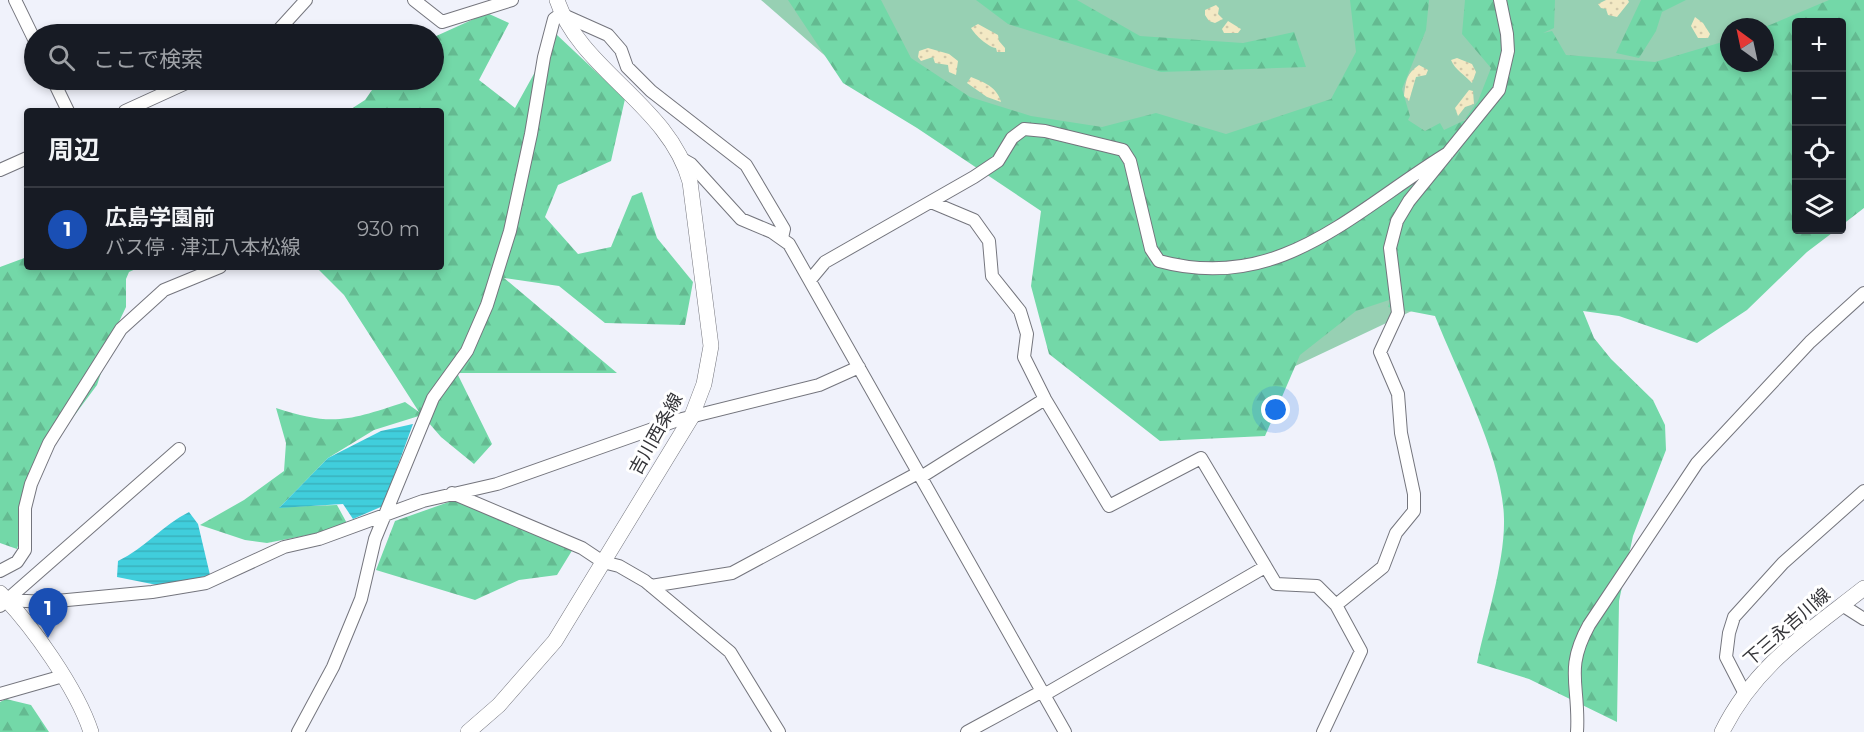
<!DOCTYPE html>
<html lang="ja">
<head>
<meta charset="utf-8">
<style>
  body { margin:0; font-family:Montserrat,"Noto Sans JP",sans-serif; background:#242831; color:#f1f3f6 }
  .controls { position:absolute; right:18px; top:18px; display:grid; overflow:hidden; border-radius:6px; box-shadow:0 3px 9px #0003 }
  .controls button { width:54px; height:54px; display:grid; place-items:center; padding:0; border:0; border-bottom:2px solid #363941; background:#171b24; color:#f1f3f6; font:30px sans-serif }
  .compass { position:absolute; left:1720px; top:18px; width:54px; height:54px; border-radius:50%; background:#171b24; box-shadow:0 3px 9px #0003; rotate:327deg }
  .you { position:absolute; left:1276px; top:410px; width:21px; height:21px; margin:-15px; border:4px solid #fff; border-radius:50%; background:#1a73e8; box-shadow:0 0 0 9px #1a73e833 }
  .badge { display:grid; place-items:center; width:39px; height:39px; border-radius:50%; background:#db2777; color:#fff; font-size:20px; font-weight:700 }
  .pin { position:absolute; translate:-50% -50px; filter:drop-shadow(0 2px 3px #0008) }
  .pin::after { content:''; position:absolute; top:32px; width:21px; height:18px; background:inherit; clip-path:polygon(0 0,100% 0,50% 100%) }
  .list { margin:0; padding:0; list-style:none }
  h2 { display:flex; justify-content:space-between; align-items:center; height:78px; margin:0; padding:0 24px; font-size:26px }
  h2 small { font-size:20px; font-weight:400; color:#9ea1a6 }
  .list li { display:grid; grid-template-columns:39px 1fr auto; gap:18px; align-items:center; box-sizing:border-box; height:84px; padding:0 24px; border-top:2px solid #363941 }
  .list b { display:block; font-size:22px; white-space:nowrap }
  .list p { margin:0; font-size:20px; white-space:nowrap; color:#9ea1a6 }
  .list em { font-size:20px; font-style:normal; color:#9ea1a6 }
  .icon { flex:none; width:33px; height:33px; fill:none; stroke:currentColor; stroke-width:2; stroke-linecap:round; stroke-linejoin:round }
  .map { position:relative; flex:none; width:1864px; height:732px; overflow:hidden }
  .search { position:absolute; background:#171b24; box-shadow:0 3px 9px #0003; left:24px; top:24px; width:420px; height:66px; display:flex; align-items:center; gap:15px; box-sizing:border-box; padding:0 21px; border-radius:33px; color:#9ea1a6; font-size:22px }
  .panel { position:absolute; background:#171b24; box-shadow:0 3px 9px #0003; left:24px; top:108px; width:420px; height:162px; border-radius:6px }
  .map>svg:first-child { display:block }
  .green { fill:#97d0b3; fill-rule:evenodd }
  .forest { fill:url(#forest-firs) }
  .sand { fill:url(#sand-dots) }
  .water { fill:url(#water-rules) }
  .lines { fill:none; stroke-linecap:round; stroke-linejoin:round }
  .minor-casing { stroke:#74757d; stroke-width:14 }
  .major-casing { stroke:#74757d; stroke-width:16 }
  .minor { stroke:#fff; stroke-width:12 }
  .major { stroke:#fff; stroke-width:15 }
  .labels { text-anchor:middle; stroke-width:6; stroke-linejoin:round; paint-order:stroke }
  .street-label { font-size:18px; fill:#333337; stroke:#fff }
</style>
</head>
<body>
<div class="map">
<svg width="1864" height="732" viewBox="0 0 1864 732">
  <defs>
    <pattern id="forest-firs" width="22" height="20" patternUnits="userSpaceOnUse" patternTransform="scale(1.5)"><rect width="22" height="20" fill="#73d8a8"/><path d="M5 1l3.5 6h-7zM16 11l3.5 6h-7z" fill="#64ba91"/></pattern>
    <pattern id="sand-dots" width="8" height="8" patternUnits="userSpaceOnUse" patternTransform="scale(1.5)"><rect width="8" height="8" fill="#f3e9c4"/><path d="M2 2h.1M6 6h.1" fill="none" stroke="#d1c8a9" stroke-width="1.8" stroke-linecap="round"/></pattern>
    <pattern id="water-rules" width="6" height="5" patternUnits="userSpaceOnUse" patternTransform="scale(1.5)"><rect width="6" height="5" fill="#40cedc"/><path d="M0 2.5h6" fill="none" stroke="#39b1bd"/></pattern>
  </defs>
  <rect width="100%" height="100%" fill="#f0f2fb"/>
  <path class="green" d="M761 0H1864L1842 22H1796V178L1621 212 1238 393 1049 174 854 81ZM1729 27H1765V63H1729Z"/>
  <path class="forest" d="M788 0H881L911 58 970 97 1031 116 1102 127 1156 113 1226 134 1331 99 1356 52 1350 0H1429L1426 30 1402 89 1410 116 1408 120 1425 131 1440 123 1444 130 1463 121 1473 122 1477 115 1465 119 1478 101 1491 68 1462 34 1465 0H1555L1554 28 1543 33 1552 31 1566 55 1655 62 1729 40V63H1765V27L1829 0H1864V208L1842 225V22H1796V230H1836L1807 252 1747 310 1697 343 1619 316 1583 311 1594 338 1611 359 1653 400 1665 425 1666 450 1633 536 1619 601 1617 722 1529 679 1477 663C1486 620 1505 562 1504 519 1503 458 1458 374 1435 316L1388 307 1395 285 1389 300 1356 311 1300 355 1265 436 1160 441 1049 354 1031 286 1041 211 917 128 843 83Z
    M976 0H1077L1140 36 1243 43 1294 32 1306 67 1161 72 1008 24Z
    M1641 0H1686L1662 12 1656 31 1639 58 1616 53Z
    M487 13 509 23 479 80 515 108 556 34 625 99 611 161 558 185 545 217 578 254 611 247 632 196 642 192 657 238 693 282 685 325 605 323 559 286 504 278 617 373H457L492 444 474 464 441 437 422 415 374 430 328 458 280 507 337 505 349 527 267 543 245 540 200 525 244 500 284 471 286 443 276 408C333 427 350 420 405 402L419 412 344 295 316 267H441V111H348L365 100 379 80H434V37Z
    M27 257V267H140L129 272 126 279V307L116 328 97 385 48 451 17 549 0 543V267Z
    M463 497 573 549 557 575 519 580 475 600 376 570 395 521Z
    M6 699 31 705 49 732H0V702Z"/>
  <path class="sand" d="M1606 0H1628L1629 2 1617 17 1608 15 1606 9 1601 8 1598 4Z
    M1216 5 1219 8 1218 14 1223 19 1215 23 1209 21 1205 15V10Z
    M1695 17 1703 23 1710 34 1708 38H1698L1691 26Z
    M1228 21 1241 29 1238 33H1224L1222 29Z
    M978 24 998 35 999 41 1005 48V52H997L996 48C988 47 975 35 971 28Z
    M928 48 949 54 958 61 956 75 949 72 948 65 935 63 933 57 921 61 918 57 919 51Z
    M1457 58 1472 64 1476 72 1472 83C1465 75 1455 70 1451 60Z
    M1419 65 1428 70 1426 75 1416 77 1409 101 1404 96C1406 81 1406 74 1419 65Z
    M971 77C984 82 997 87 1001 102L987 97 967 83Z
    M1469 90 1473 91 1474 104 1465 107 1458 116 1455 108Z"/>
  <path class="water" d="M413 424 383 506 353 519 343 504 279 508 328 458 381 431Z
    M189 512 198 524 210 575 162 586 117 577 118 561C145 548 163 525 189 512Z"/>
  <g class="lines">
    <g class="minor-casing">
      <path id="minor" d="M15 0 34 39
        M414 0 442 22 512 0
        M275 34 306 0
        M53 80 68 111
        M125 111 193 80
        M684 160 691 164 741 219 772 232 789 244 1065 732
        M0 170 27 158
        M931 202 974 220 989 241 992 276 1020 311 1027 334 1024 357 1045 399 1109 506 1201 458 1276 584 1317 586 1336 605 1361 651 1323 732
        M810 280 825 262 974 177 998 161 1012 138 1024 129 1045 131 1123 150 1130 161 1151 249 1159 261C1280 294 1353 211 1448 153
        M921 477 1045 399
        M452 493 582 548 603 562 619 566 645 581 730 652 779 732
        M0 571 17 562 25 550V508L31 484 49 443 121 329 164 290 220 267
        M651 586 732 573 918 473
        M7 600 46 602 152 592 206 583 284 547 319 539 423 501 497 484 678 420 819 385 859 367
        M1336 605 1383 567 1396 533 1414 511V494L1401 433 1398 394 1380 352 1398 313 1390 248 1397 221 1409 201 1499 90 1508 51 1507 34 1500 0
        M1842 605 1864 619
        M0 606 179 449
        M1744 692 1726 657 1729 633 1734 617 1783 563 1864 491
        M0 694 63 676
        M298 732 333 667 361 599 375 539 433 398 467 351 487 305 510 231 531 134 544 57 554 19 561 14 608 35 621 50 627 67 651 91 746 165 784 229 782 238
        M967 732 1037 694 1049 692 1265 567
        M1577 732C1580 685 1564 670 1589 625L1697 463 1810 342 1864 293"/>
    </g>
    <g class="major-casing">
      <path id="major" d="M0 593C32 625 77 689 91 732
        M468 732 499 705 555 641 691 418 704 384 711 346 690 182C669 105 580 70 557 0
        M1722 732C1755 665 1807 633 1864 588"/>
    </g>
    <use href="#minor" class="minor"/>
    <use href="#major" class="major"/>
  </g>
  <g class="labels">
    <g class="street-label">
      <text transform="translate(656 434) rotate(-61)" y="6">吉川西条線</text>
      <text transform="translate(1787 627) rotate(-41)" y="6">下三永吉川線</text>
    </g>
  </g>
</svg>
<div class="controls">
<button>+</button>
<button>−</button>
<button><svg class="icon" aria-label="locate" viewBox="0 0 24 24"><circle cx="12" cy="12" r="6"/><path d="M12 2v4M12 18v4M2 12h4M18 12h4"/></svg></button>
<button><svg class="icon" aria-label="layers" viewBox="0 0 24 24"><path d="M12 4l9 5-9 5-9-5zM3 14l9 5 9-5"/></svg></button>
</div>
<svg class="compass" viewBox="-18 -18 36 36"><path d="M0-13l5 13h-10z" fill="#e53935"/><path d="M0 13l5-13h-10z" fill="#9ea1a6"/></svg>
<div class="you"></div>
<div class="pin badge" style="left:48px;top:638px;background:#1a4fb4">1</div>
<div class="search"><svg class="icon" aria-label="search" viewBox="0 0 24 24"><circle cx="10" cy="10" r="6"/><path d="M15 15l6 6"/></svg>ここで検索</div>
<section class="panel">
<h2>周辺<small></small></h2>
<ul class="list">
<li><span class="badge" style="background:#1a4fb4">1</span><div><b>広島学園前</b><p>バス停 · 津江八本松線</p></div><em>930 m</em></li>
</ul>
</section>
</div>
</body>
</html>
